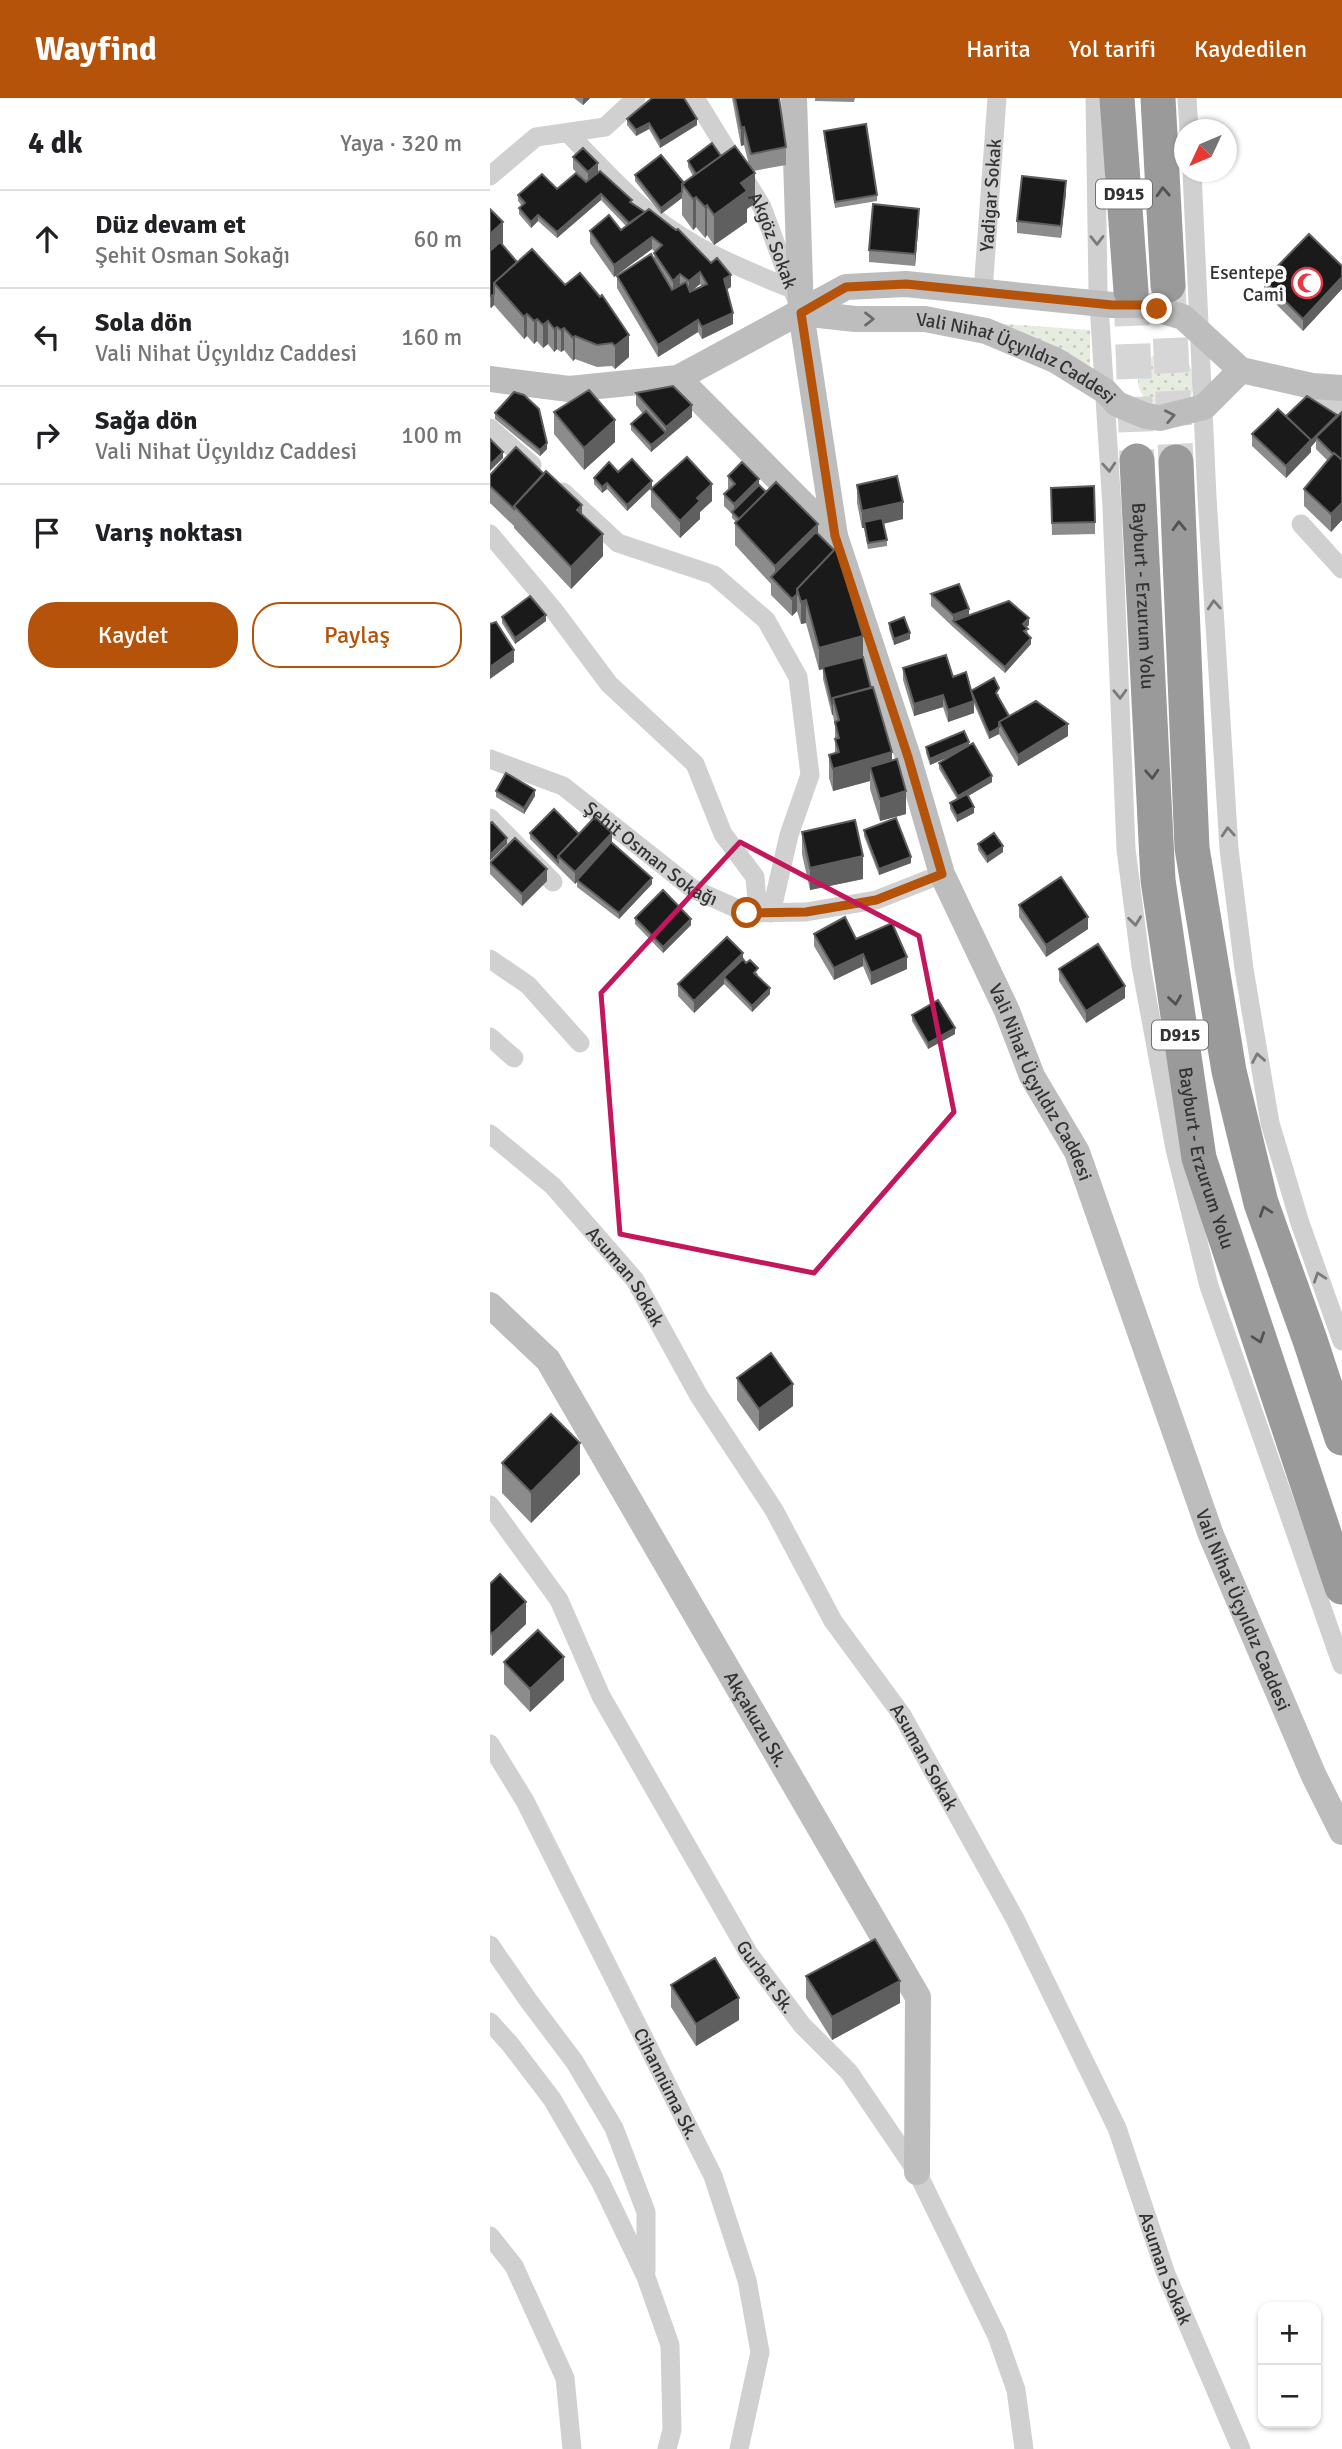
<!DOCTYPE html>
<html lang="tr">
<head>
<meta charset="utf-8">
<style>
  body { margin:0; font-family:Signika,sans-serif; background:#f6f6f6; color:#202124 }
  .controls { position:absolute; right:21px; bottom:21px; display:grid; overflow:hidden; border-radius:14px; box-shadow:0 2px 5px #0004 }
  .controls button { width:63px; height:63px; display:grid; place-items:center; padding:0; border:0; border-bottom:2px solid #e0e0e0; background:#fff; color:#202124; font:35px sans-serif }
  .compass { position:absolute; left:684px; top:21px; width:63px; height:63px; border-radius:50%; background:#fff; box-shadow:0 2px 5px #0004; rotate:226deg }
  .stop { position:absolute; width:21px; height:21px; margin:-16px; border:5px solid #b45309; border-radius:50%; background:#fff }
  .stop.end { background:#b45309; border-color:#fff; box-shadow:0 2px 7px #0008 }
  .list { margin:0; padding:0; list-style:none }
  h2 { display:flex; justify-content:space-between; align-items:center; height:91px; margin:0; padding:0 28px; font-size:30px }
  h2 small { font-size:23px; font-weight:400; color:#757577 }
  .list li { display:grid; grid-template-columns:46px 1fr auto; gap:21px; align-items:center; box-sizing:border-box; height:98px; padding:0 28px; border-top:2px solid #e0e0e0 }
  .list b { display:block; font-size:26px; white-space:nowrap }
  .list p { margin:0; font-size:23px; white-space:nowrap; color:#757577 }
  .list em { font-size:23px; font-style:normal; color:#757577 }
  .actions { display:flex; gap:14px; padding:21px 28px }
  .actions a { flex:1; padding:16px 0; border:2px solid #b45309; border-radius:28px; text-align:center; font-size:24px; color:#b45309 }
  .actions .main { background:#b45309; color:#fff }
  .icon { flex:none; width:38px; height:38px; fill:none; stroke:currentColor; stroke-width:2; stroke-linecap:round; stroke-linejoin:round }
  .map { position:relative; flex:none; width:852px; height:2351px; overflow:hidden }
  header { display:flex; align-items:center; gap:42px; box-sizing:border-box; height:98px; padding:0 35px; background:#b45309; color:#fff }
  header strong { font-size:33px }
  nav { display:flex; gap:38px; margin-inline-start:auto; font-size:24px }
  main { display:flex }
  aside { flex:1; background:#fff }
  .map>svg:first-child { display:block }
  .grass { fill:url(#grass-dots) }
  .lines { fill:none; stroke-linecap:round; stroke-linejoin:round }
  .highway-tunnel { stroke:#d6d6d6; stroke-width:35; stroke-dasharray:35 18; stroke-linecap:butt }
  .street { stroke:#d0d0d0; stroke-width:19 }
  .secondary { stroke:#bdbdbd; stroke-width:26 }
  .highway { stroke:#9a9a9a; stroke-width:35 }
  .wall { fill:#8c8c8c; fill-rule:evenodd }
  .shaded-wall { fill:#5f5f5f }
  .building { fill:#1a1a1a; stroke:#5f5f5f; stroke-width:2 }
  .oneway { stroke:#525252 }
  .oneway2 { stroke:#7a7a7a }
  .oneway3 { stroke:#6a6a6a }
  .route { stroke:#b45309; stroke-width:9 }
  .marked { fill:none; stroke:#c2185b; stroke-width:5; stroke-linejoin:round }
  .labels { text-anchor:middle; stroke-width:7; stroke-linejoin:round; paint-order:stroke }
  .shield { fill:#fff; stroke:#707070; stroke-width:2 }
  .shield-label { font-size:18px; font-weight:bold; fill:#333 }
  .street-label { font-size:19px; fill:#333; stroke:#fff }
  .poi-label { font-size:19px; fill:#333; stroke:#fff; text-anchor:end }
</style>
</head>
<body>
<header>
<strong>Wayfind</strong>
<nav><a>Harita</a><a>Yol tarifi</a><a>Kaydedilen</a></nav>
</header>
<main>
<aside>
<h2>4 dk<small>Yaya · 320 m</small></h2>
<ul class="list">
<li><svg class="icon" aria-label="ahead" viewBox="0 0 24 24"><path d="M12 20V5M6 11l6-6 6 6"/></svg><div><b>Düz devam et</b><p>Şehit Osman Sokağı</p></div><em>60 m</em></li>
<li><svg class="icon" aria-label="left" viewBox="0 0 24 24"><path d="M17 20v-9H6M10 6l-5 5 5 5"/></svg><div><b>Sola dön</b><p>Vali Nihat Üçyıldız Caddesi</p></div><em>160 m</em></li>
<li><svg class="icon" aria-label="right" viewBox="0 0 24 24"><path d="M7 20v-9h11M14 6l5 5-5 5"/></svg><div><b>Sağa dön</b><p>Vali Nihat Üçyıldız Caddesi</p></div><em>100 m</em></li>
<li><svg class="icon" aria-label="arrive" viewBox="0 0 24 24"><path d="M6 21V4h12l-3 4 3 4H6"/></svg><div><b>Varış noktası</b></div></li>
</ul>
<div class="actions"><a class="main">Kaydet</a><a>Paylaş</a></div>
</aside>
<div class="map">
<svg width="852" height="2351" viewBox="0 0 852 2351">
  <defs>
    <pattern id="grass-dots" width="8" height="8" patternUnits="userSpaceOnUse" patternTransform="scale(1.75)"><rect width="8" height="8" fill="#e6ecdf"/><path d="M2 2h.1M6 6h.1" fill="none" stroke="#c6cbc0" stroke-width="1.8" stroke-linecap="round"/></pattern>
  </defs>
  <rect width="100%" height="100%" fill="#fff"/>
  <path class="grass" d="M486 224 600 232V268Z
    M677 254C702 259 712 281 698 303L662 308C638 288 646 258 677 254Z"/>
  <g class="lines">
    <path class="highway-tunnel" d="M678 187 686 364
      M641 193 647 363"/>
    <g class="street">
      <path id="s1" d="M205 0 272 109 305 198"/>
      <path d="M605 0 608 191 622 410 636 751 651 868 685 1051 719 1188 852 1567"/>
      <path d="M697 0 699 32"/>
      <path d="M78 35C104 62 130 91 159 115 201 150 252 171 302 191"/>
      <path d="M702 74 717 399 739 751 754 871 780 1025 810 1125 852 1243"/>
      <path d="M0 78 46 39 115 29 146 0"/>
      <path id="s2" d="M493 193 507 0"/>
      <path d="M822 288 852 316"/>
      <path d="M0 330 42 367"/>
      <path d="M73 394 128 445 224 477 276 522 308 579 320 677 299 737 281 815"/>
      <path d="M811 426 852 471"/>
      <path d="M0 436 63 511 119 586 205 666 233 736 265 779 268 815"/>
      <path id="s3" d="M0 661 73 688 203 791 257 815 316 814 386 802 452 776"/>
      <path d="M0 720 63 784"/>
      <path d="M0 861 38 887 90 945"/>
      <path d="M0 939 24 960"/>
      <path id="s4" d="M0 1036 63 1088 145 1182 209 1298 284 1412 343 1523 412 1617 525 1821 627 2030 676 2176 751 2351"/>
      <path id="s5" d="M0 1407 69 1502 111 1598 259 1856 312 1927 359 1974 427 2074 507 2238 526 2292 534 2351"/>
      <path id="s6" d="M0 1646 35 1703 223 2078 257 2182 270 2254 249 2351"/>
      <path d="M0 1847 38 1902 84 1963 124 2030 156 2114V2173"/>
      <path d="M0 1924 20 1946 62 2001 111 2085 156 2179 180 2247 182 2332 177 2351"/>
      <path d="M0 2138 24 2168 75 2280 82 2351"/>
    </g>
    <g class="secondary">
      <path id="s7" d="M304 0 311 215 345 438 418 659 452 776 517 913 542 978 587 1054 721 1437 824 1678 852 1734"/>
      <path id="s8" d="M311 215 365 221H435L496 233 565 262 615 293 627 306 656 318 670 320 714 309 751 272"/>
      <path d="M188 280 345 438"/>
      <path d="M0 281 79 291 188 280 356 189 416 186 622 207H652L693 219 751 272 822 288 852 290"/>
      <path id="s9" d="M0 1207 58 1262 428 1899 427 2074"/>
    </g>
    <g class="highway">
      <path d="M627 0 641 193"/>
      <path d="M668 0 678 187"/>
      <path id="s10" d="M647 363 668 782 709 1060 852 1489"/>
      <path d="M686 364 702 750 739 973 771 1105 820 1242 852 1340"/>
    </g>
  </g>
  <path class="wall" d="M84 0H100L93 7Z
    M242 0H289L296 49V67L263 73 265 105 257 111V124L224 147 217 137 215 140 206 129 203 132 192 117V100L171 116 145 83V77L194 85 203 78 198 69V63L231 58 259 67 254 47 251 48Z
    M325 0H365L364 4 325 3Z
    M137 21 207 27 170 50 159 31 146 38 137 27Z
    M334 33 387 97V103L345 110 334 39Z
    M83 59 108 75 241 189 237 191 243 226 212 241 208 234 168 259 127 190V178L164 161 165 154 162 151 124 179 100 145V133L131 132 136 128 111 102 67 140 48 123 41 130 29 116V110L32 108 28 103V97L67 91 93 81 83 71ZM210 186 212 189 202 193Z
    M576 95 571 140 527 135V123Z
    M0 111 12 147 27 164 139 259 125 271 122 268 107 269 85 261 83 263 74 252 71 254 67 251 64 254 58 246 53 250 47 243 44 246 37 238 34 241 4 207 1 210 0 209Z
    M429 122 425 168 379 164V152Z
    M852 168V191L813 233 774 194V182Z
    M146 295 202 319 161 354 141 332V326L153 316 146 307Z
    M64 314 125 344 94 372 64 336Z
    M852 314V422L841 434 814 408V391L838 363 826 351V343L821 349V354L796 380 762 348V336L795 318 847 319Z
    M5 315 57 351 50 358 5 321Z
    M128 374 162 389 137 413 117 391 112 395 104 386V380Z
    M0 377 92 416 113 458 81 491 24 430V428L0 405Z
    M238 378 269 387 276 394 328 436 373 559 416 716 390 723 380 691V683L343 693 339 680V657L345 656V628L343 617H342L333 581V571L329 572 316 525 311 526 307 513 302 518 281 497V486L245 447V425L246 424 242 420V416L234 408V396L239 392 238 390Z
    M367 387 413 421 393 426 397 442V448L378 451 374 430H372L367 405Z
    M561 390 605 424V436L562 437Z
    M161 391 222 403 210 414V421L190 440 161 409Z
    M441 496 479 517 539 527 536 529 541 546 515 575 463 529 441 508Z
    M12 519 56 523 25 546 12 525Z
    M399 525 420 541 404 547 399 531Z
    M413 570 463 579 481 593 509 596 508 599 519 618 578 638 528 668 509 636 499 641 484 606V615L458 624 453 609 424 618 413 582Z
    M479 648 502 684 478 698 484 715 467 724 460 711V705L467 701 449 671V665L463 657 440 667 436 655V649Z
    M6 693 45 698 34 716 6 699Z
    M374 732 421 765 389 777 374 738Z
    M312 734 373 781 320 792 312 756Z
    M40 735 89 736 122 746 162 786 129 821 87 789V784L85 786 40 741Z
    M488 746 513 754 497 765 488 752Z
    M0 765 57 783 32 808 0 776Z
    M529 807 598 831 556 859 529 819Z
    M145 820 201 827 173 855 145 826Z
    M324 836 366 841 417 871 381 887 373 868 344 882 324 848Z
    M253 861 268 876 267 878 280 896 262 914 234 886 204 915 188 898V886Z
    M569 871 635 900 596 925 569 883Z
    M422 917 465 936 438 951 422 923Z
    M247 1280 303 1308 269 1333 247 1302Z
    M12 1365 90 1376 41 1425 12 1395Z
    M0 1486 36 1526 2 1558 0 1556Z
    M14 1564 74 1582 40 1614 14 1586Z
    M316 1878 410 1905 342 1942 316 1900Z
    M181 1887 249 1922 206 1948 181 1909Z"/>
  <path class="shaded-wall" d="M94 0H100L93 7V1Z
    M207 21V27L170 50V43Z
    M159 25V31L146 38V32Z
    M254 29V47L251 48V30Z
    M108 65V77L98 86V74Z
    M265 75V105L257 111V124L224 147V117L251 85Z
    M576 83V95L571 140V128Z
    M192 94V100L171 116V110Z
    M111 96V102L67 140V134Z
    M206 99V129L203 132V101Z
    M217 107V137L215 140V109Z
    M429 111V122L425 168V156Z
    M48 117V123L41 130V124Z
    M13 124V147L0 159V136Z
    M162 139V151L124 179V167Z
    M210 174V186L199 195V183Z
    M190 176V187L183 195V183Z
    M241 177V189L234 193V181Z
    M852 179V191L813 233V221Z
    M4 196V207L1 210V198Z
    M243 215V226L212 241V229Z
    M37 216V238L34 241V219Z
    M47 221V243L44 246V223Z
    M208 222V234L168 259V247Z
    M58 223V246L53 250V227Z
    M67 229V251L64 254V231Z
    M74 230V252L71 254V232Z
    M139 237V259L125 271V248Z
    M85 238V261L83 263V240Z
    M202 307V319L161 354V347L176 335V329Z
    M847 317V323L826 339V343L821 349V354L796 380V368L821 342Z
    M125 322V344L94 372V350Z
    M57 345V351L50 358V352Z
    M13 354V360L0 373V367Z
    M269 381V393L244 416V406Z
    M162 383V389L137 413V407Z
    M117 385V391L112 395V389Z
    M222 386V403L210 414V421L190 440V423L207 400Z
    M413 404V421L375 430 374 424V430H372V413Z
    M852 405V422L841 434V416Z
    M92 407V429L87 412Z
    M328 426V449L285 484V468Z
    M113 436V458L81 491V469Z
    M346 472 316 504V525L311 526V504Z
    M307 496V513L302 518V501Z
    M479 511V523H463V517Z
    M56 517V523L25 546V540Z
    M539 520V527L533 532V526Z
    M420 535V541L404 547V541Z
    M373 538V560L329 572V550Z
    M541 540V546L515 575V569Z
    M24 552V564L0 581V569Z
    M453 597V609L424 618V606Z
    M484 603V615L458 624V612Z
    M343 605V617H342V606Z
    M578 626V638L528 668V657Z
    M509 629V636L499 641V635Z
    M479 644V650L440 667V661Z
    M402 654V677L380 669V683L343 693V671Z
    M502 678V684L468 704V698Z
    M45 692V698L34 716V710Z
    M416 693V716L390 723V701Z
    M484 709V715L467 724V718Z
    M122 735V747L85 786V774Z
    M17 740V746L0 763V757Z
    M513 748V754L497 765V759Z
    M373 758V781L320 792V770Z
    M421 759V765L389 777V771Z
    M57 771V783L32 808V796Z
    M162 780V786L129 821V815Z
    M598 819V831L556 859V847Z
    M201 821V827L173 855V849Z
    M253 855V867L234 879V886L204 915V903Z
    M373 856V868L344 882V870Z
    M417 859V871L381 887V875Z
    M635 888V900L596 925V913Z
    M280 890V896L262 914V908Z
    M465 930V936L438 951V945Z
    M303 1286V1308L269 1333V1311Z
    M90 1345V1376L41 1425V1394Z
    M36 1504V1526L2 1558V1536Z
    M74 1559V1582L40 1614V1591Z
    M410 1883V1905L342 1942V1919Z
    M249 1900V1922L206 1948V1926Z"/>
  <path class="building" d="M162 0H194L207 21 170 43 159 25 146 32 137 21Z
    M245 0H289L296 49 261 56 254 29 251 30Z
    M376 26 387 97 345 104 334 33Z
    M222 45 231 58 206 76 198 63Z
    M245 48 265 75 251 85 257 93 224 117 217 107 215 109 206 99 203 101 192 86Z
    M93 50 108 65 98 74 83 59Z
    M171 57 194 85 192 86V94L171 110 145 77Z
    M110 73 142 102 140 104 155 114 139 125 111 96 67 134 48 117 41 124 29 110 35 105 28 97 52 76 67 91 86 75 96 84Z
    M532 78 576 83 571 128 527 123Z
    M383 106 429 111 425 156 379 152Z
    M0 111 13 124 0 136Z
    M159 111 186 132 188 131 221 165 227 160 241 177 234 181 243 215 212 229 208 222 168 247 127 178 161 156 182 192 196 184 200 194 217 186 210 174 199 183 190 176 183 183 164 155 172 147 162 139 124 167 100 133 119 117 131 132Z
    M819 136 852 168V179L813 221 774 182Z
    M10 144 27 164 4 185V196L1 198 0 197V153Z
    M42 151 75 187 90 175 110 199 112 197 139 237 125 248 122 245 107 247 85 238 83 240 74 230 71 232 67 229 64 231 58 223 53 227 47 221 44 223 37 216 34 219 4 185Z
    M183 288 202 307 176 329 146 295Z
    M99 292 125 322 94 350 64 314Z
    M24 294 34 297 49 311 57 345 50 352 5 315Z
    M817 298 847 317 818 346 821 342 796 318Z
    M788 311 821 342 796 368 762 336Z
    M156 313 176 335 161 347 141 326Z
    M852 314V361H851L844 355 843 356 826 339Z
    M0 341 13 354 0 367Z
    M26 349 54 376 24 408V411L0 388V377Z
    M844 355 852 362V405L841 416 814 391Z
    M197 359 222 386 207 400 210 403 190 423 161 391Z
    M142 361 162 383 137 407 117 385 112 389 104 380 119 364 128 374Z
    M252 364 269 381 244 406 234 396 245 386 238 378Z
    M56 373 92 407 87 412 113 436 81 469 24 408Z
    M407 378 413 404 372 413 367 387Z
    M286 384 328 426 285 468 245 425Z
    M269 387 276 394 249 421 242 414Z
    M604 388 605 424 562 425 561 390Z
    M392 420 397 442 378 445 374 424Z
    M326 434 344 452 307 491V496L302 501 281 479Z
    M346 450 373 538 329 550 316 502 311 504 307 491Z
    M469 486 479 511 463 517 441 496Z
    M40 498 56 517 25 540 12 519Z
    M519 503 539 520 533 526 538 531 534 533 541 540 515 569 463 523Z
    M414 519 420 535 404 541 399 525Z
    M6 524 24 552 0 569V526Z
    M456 557 463 579 476 574 484 603 458 612 453 597 424 606 413 570Z
    M373 559 381 590 343 600V605L342 606 333 569Z
    M504 580 509 590 506 595 519 618 509 624V629L499 635 481 593Z
    M383 589 402 654 343 671 339 657 349 654 345 641 349 640 345 624 349 622 343 600Z
    M546 603 578 626 528 657 509 624Z
    M474 633 479 644 440 661 436 649Z
    M483 645 502 678 468 698 449 665Z
    M407 661 416 693 390 701 380 669Z
    M16 675 45 692 34 710 6 693Z
    M477 696 484 709 467 718 460 705Z
    M64 711 89 736 68 758V764L40 735Z
    M105 719 122 735 85 774 68 758Z
    M406 720 421 759 389 771 374 732Z
    M365 722 373 758 320 770 312 734Z
    M2 724 17 740 0 757V726Z
    M504 735 513 748 497 759 488 746Z
    M25 740 57 771 32 796 0 765Z
    M121 744 162 780 129 815 87 782Z
    M571 779 598 819 556 847 529 807Z
    M173 792 201 821 173 849 145 820Z
    M355 819 366 841 402 825 417 859 381 875 373 856 344 870 324 836Z
    M237 839 253 855 204 903 188 886Z
    M608 846 635 888 596 913 569 871Z
    M253 861 256 865 260 862 268 870 264 875 280 890 262 908 234 879Z
    M448 902 465 930 438 945 422 917Z
    M281 1255 303 1286 269 1311 247 1280Z
    M61 1316 90 1345 41 1394 12 1365Z
    M10 1476 36 1504 2 1536 0 1533V1486Z
    M48 1532 74 1559 40 1591 14 1564Z
    M385 1841 410 1883 342 1919 316 1878Z
    M225 1860 249 1900 206 1926 181 1887Z"/>
  <defs><path id="oneway-chevron" d="M-2-3.5L2.5 0L-2 3.5" fill="none" stroke-width="1.6" stroke-linecap="round" stroke-linejoin="round" transform="scale(1.75)"/></defs>
  <g class="oneway">
    <use href="#oneway-chevron" transform="translate(673 94) rotate(-93)"/>
    <use href="#oneway-chevron" transform="translate(689 428) rotate(-92)"/>
    <use href="#oneway-chevron" transform="translate(662 676) rotate(87)"/>
    <use href="#oneway-chevron" transform="translate(685 902) rotate(82)"/>
    <use href="#oneway-chevron" transform="translate(775 1113) rotate(-109)"/>
    <use href="#oneway-chevron" transform="translate(769 1240) rotate(71)"/>
  </g>
  <g class="oneway2">
    <use href="#oneway-chevron" transform="translate(607 142) rotate(89)"/>
    <use href="#oneway-chevron" transform="translate(619 369) rotate(86)"/>
    <use href="#oneway-chevron" transform="translate(724 507) rotate(-94)"/>
    <use href="#oneway-chevron" transform="translate(630 596) rotate(88)"/>
    <use href="#oneway-chevron" transform="translate(738 734) rotate(-94)"/>
    <use href="#oneway-chevron" transform="translate(645 823) rotate(83)"/>
    <use href="#oneway-chevron" transform="translate(768 960) rotate(-100)"/>
    <use href="#oneway-chevron" transform="translate(829 1179) rotate(-109)"/>
  </g>
  <g class="oneway3">
    <use href="#oneway-chevron" transform="translate(379 221)"/>
    <use href="#oneway-chevron" transform="translate(680 318) rotate(-11)"/>
  </g>
  <g class="lines">
    <path class="route" d="M257 815 316 814 386 802 452 776 418 659 345 438 311 215 356 189 416 186 622 207H652L667 211"/>
  </g>
  <path class="marked" d="M250 744 429 838 464 1014 324 1175 130 1136 111 895Z"/>
  <defs>
    <g id="mosque-ring" transform="scale(1.575)"><circle r="9.5" fill="#fff" stroke="#e63946" stroke-width="1.5"/><path d="M3.5-4.9A6 6 0 1 0 3.5 4.9A5 5 0 1 1 3.5-4.9Z" fill="#e63946"/></g>
  </defs>
  <g fill-rule="evenodd">
    <use href="#mosque-ring" x="817" y="185"/>
  </g>
  <g class="labels">
    <g class="shield">
      <rect x="606" y="81.5" width="56" height="29" rx="5"/>
      <rect x="662" y="922.5" width="56" height="29" rx="5"/>
    </g>
    <g class="shield-label">
      <text x="634" y="102">D915</text>
      <text x="690" y="943">D915</text>
    </g>
    <g class="street-label">
      <text dy="7" stroke="none"><textPath href="#s2" startOffset="96">Yadigar Sokak</textPath></text>
      <text dy="7" stroke="none"><textPath href="#s1" startOffset="163">Akgöz Sokak</textPath></text>
      <text dy="7" stroke="none"><textPath href="#s8" startOffset="224">Vali Nihat Üçyıldız Caddesi</textPath></text>
      <text dy="7" stroke="none"><textPath href="#s10" startOffset="135">Bayburt - Erzurum Yolu</textPath></text>
      <text dy="7" stroke="none"><textPath href="#s3" startOffset="189">Şehit Osman Sokağı</textPath></text>
      <text dy="7" stroke="none"><textPath href="#s7" startOffset="1026">Vali Nihat Üçyıldız Caddesi</textPath></text>
      <text dy="7" stroke="none"><textPath href="#s10" startOffset="702">Bayburt - Erzurum Yolu</textPath></text>
      <text dy="7" stroke="none"><textPath href="#s4" startOffset="198">Asuman Sokak</textPath></text>
      <text dy="7" stroke="none"><textPath href="#s7" startOffset="1592">Vali Nihat Üçyıldız Caddesi</textPath></text>
      <text dy="7" stroke="none"><textPath href="#s9" startOffset="495">Akçakuzu Sk.</textPath></text>
      <text dy="7" stroke="none"><textPath href="#s4" startOffset="765">Asuman Sokak</textPath></text>
      <text dy="7" stroke="none"><textPath href="#s5" startOffset="548">Gurbet Sk.</textPath></text>
      <text dy="7" stroke="none"><textPath href="#s6" startOffset="383">Cihannüma Sk.</textPath></text>
      <text dy="7" stroke="none"><textPath href="#s4" startOffset="1332">Asuman Sokak</textPath></text>
    </g>
    <g class="poi-label">
      <text x="794" y="181">Esentepe<tspan x="794" dy="22">Cami</tspan></text>
    </g>
  </g>
</svg>
<div class="controls">
<button>+</button>
<button>−</button>
</div>
<svg class="compass" viewBox="-18 -18 36 36"><path d="M0-13l5 13h-10z" fill="#e53935"/><path d="M0 13l5-13h-10z" fill="#757577"/></svg>
<div class="stop" style="left:257px;top:815px"></div>
<div class="stop end" style="left:667px;top:211px"></div>
</div>
</main>
</body>
</html>
